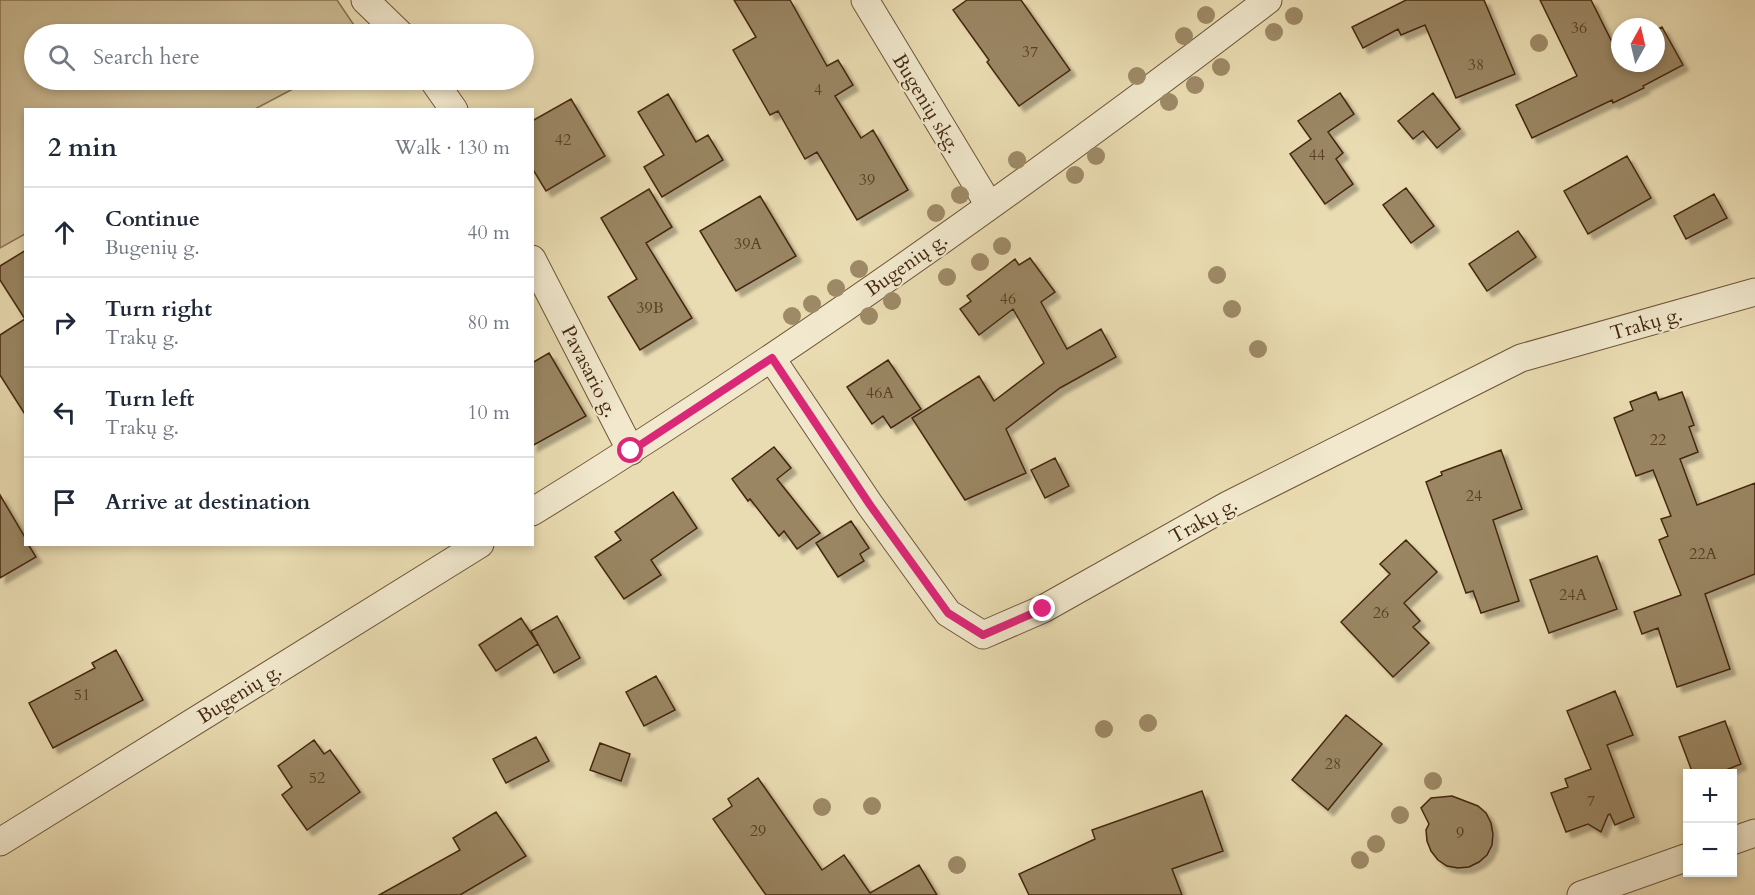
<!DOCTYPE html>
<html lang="en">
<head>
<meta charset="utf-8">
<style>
  body { margin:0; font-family:Cardo,serif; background:#f2f2f3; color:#1f2937 }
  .controls { position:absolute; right:18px; bottom:18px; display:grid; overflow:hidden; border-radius:0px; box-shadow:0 3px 9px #0003 }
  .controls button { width:54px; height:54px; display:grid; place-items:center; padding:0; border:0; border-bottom:2px solid #e0e1e3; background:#fff; color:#1f2937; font:30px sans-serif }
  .compass { position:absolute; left:1611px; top:18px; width:54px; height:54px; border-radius:50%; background:#fff; box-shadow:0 3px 9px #0003; rotate:8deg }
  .stop { position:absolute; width:18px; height:18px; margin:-14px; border:4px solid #db2777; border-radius:50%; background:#fff }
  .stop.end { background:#db2777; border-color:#fff; box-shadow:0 2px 6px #0008 }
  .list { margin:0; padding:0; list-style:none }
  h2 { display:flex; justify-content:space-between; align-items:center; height:78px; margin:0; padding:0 24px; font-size:26px }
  h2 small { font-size:20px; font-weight:400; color:#747a83 }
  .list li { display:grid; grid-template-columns:39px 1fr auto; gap:18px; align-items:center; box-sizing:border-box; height:90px; padding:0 24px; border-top:2px solid #e0e1e3 }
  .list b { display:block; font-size:22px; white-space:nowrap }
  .list p { margin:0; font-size:20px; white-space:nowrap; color:#747a83 }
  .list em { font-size:20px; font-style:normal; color:#747a83 }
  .icon { flex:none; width:33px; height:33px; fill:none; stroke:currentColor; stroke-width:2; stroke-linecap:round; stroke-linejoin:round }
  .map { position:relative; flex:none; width:1755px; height:895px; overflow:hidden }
  .search { position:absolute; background:#fff; box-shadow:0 3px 9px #0003; left:24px; top:24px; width:510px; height:66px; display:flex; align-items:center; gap:15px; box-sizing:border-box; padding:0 21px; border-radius:33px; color:#747a83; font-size:22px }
  .panel { position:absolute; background:#fff; box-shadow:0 3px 9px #0003; left:24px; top:108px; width:510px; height:438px; border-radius:0px }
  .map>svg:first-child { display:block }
  .green { fill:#cebd96; stroke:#897252; stroke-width:1.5 }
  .building { fill:#9a8664; stroke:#44280f; stroke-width:1.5; filter:url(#shadow) }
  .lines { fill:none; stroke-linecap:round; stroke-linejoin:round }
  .street-casing { stroke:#6e5538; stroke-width:29 }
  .street { stroke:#f1e8cd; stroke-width:27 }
  .tree { fill:#9e8a67 }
  .route { stroke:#db2777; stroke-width:8 }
  .labels { text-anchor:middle; stroke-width:4.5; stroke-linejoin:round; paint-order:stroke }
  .number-label { font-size:16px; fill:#5a4024 }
  .street-label { font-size:20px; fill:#44280f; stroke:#f1e8cd }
</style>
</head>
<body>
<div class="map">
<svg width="1755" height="895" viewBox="0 0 1755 895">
  <defs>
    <filter id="shadow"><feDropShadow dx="5.5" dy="5.5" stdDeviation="1.5" flood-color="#0004"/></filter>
  </defs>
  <rect width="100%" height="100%" fill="#eadcb2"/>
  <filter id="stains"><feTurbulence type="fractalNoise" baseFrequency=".00333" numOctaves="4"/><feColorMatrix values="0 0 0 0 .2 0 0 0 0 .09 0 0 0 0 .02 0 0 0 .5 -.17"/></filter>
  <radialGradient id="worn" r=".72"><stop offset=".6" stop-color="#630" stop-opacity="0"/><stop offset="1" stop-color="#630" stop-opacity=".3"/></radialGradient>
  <path class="green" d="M0 0H337L360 34H34V80H310L255 109 26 110 25 234 0 248Z"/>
  <path class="building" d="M734 0H790L827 66 838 60 853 85 835 96 861 138 873 130 908 190 857 220 817 152 805 159 778 111 770 115 733 50 756 37Z
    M967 0H1021L1070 70 1019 106 987 62 989 60 953 10Z
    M1406 0H1484L1515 74 1456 98 1425 25 1401 35 1398 29 1363 48 1352 27Z
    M1540 0H1591L1616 50 1620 48V63H1656V30L1662 27 1683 65 1643 86 1644 88 1613 103 1612 100 1532 138 1516 105 1577 76Z
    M1340 93 1354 114 1328 132 1343 153 1336 159 1353 184 1325 204 1290 154 1311 139 1298 121Z
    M1433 93 1460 129 1437 148 1423 131 1413 139 1398 121Z
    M668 94 696 142 708 135 723 160 662 197 644 167 664 155 638 112Z
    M571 99 605 156 546 191 532 168V121Z
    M1627 156 1651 198 1588 234 1564 191Z
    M1406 188 1434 226 1411 243 1383 205Z
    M649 189 672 227 646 243 692 318 640 350 608 297 637 279 601 218Z
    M1714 194 1727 218 1686 239 1674 216Z
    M760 196 796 256 736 291 700 231Z
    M1518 231 1536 257 1487 291 1469 264Z
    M26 250V416L0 375V335L25 319 0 280V266Z
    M1030 258 1055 292 1041 302 1067 349 1101 329 1116 357 1060 388 1006 429 1026 473 965 500 912 418 979 376 994 401 1044 363 1013 309 979 335 960 309 971 301 967 296 1015 259 1019 265Z
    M549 353 586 416 532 446V363Z
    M888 360 921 409 891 428 883 416 872 424 847 387Z
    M1656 392 1659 400 1682 392 1694 425 1689 427 1698 452 1680 459 1697 505 1755 483V574L1705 594 1730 669 1677 687 1658 628 1642 634 1634 612 1681 595 1659 540 1668 536 1661 519 1671 516 1653 470 1636 476 1614 418 1633 410 1630 402Z
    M774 447 791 468 777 479 820 533 797 549 784 531 779 536 750 499 748 501 732 479Z
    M1501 450 1522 509 1493 520 1519 601 1481 613 1473 591 1466 593 1426 482 1442 475 1441 472Z
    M1055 458 1069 486 1045 498 1031 470Z
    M673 492 697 528 651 560 661 575 624 599 595 557 621 540 615 532Z
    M0 495 26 539V544H28L36 557 0 578Z
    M851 521 869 548 860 554 864 561 838 577 816 543Z
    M1406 540 1437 572 1404 603 1420 621 1413 627 1429 643 1393 677 1341 622 1390 574 1380 564Z
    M1597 556 1617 609 1549 633 1530 580Z
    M557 616 580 658 554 673 531 631Z
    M521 618 538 644 496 671 479 645Z
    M116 650 143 700 53 748 29 703 95 668 92 663Z
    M656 676 675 710 644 726 626 692Z
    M1615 691 1633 735 1607 745 1634 817 1615 825 1610 814 1608 815 1601 832 1588 824 1566 832 1551 793 1568 787 1565 779 1591 769 1567 711Z
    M1346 715 1382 744 1328 810 1292 780Z
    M1725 721 1741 764 1716 774H1693L1679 737Z
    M536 737 549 761 506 783 493 759Z
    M314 740 324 754 330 750 360 792 307 830 282 795 292 787 278 766Z
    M600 743 630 754 621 781 590 770Z
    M758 778 822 870 844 855 870 893 919 865 937 895H766L713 819 732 806 728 799Z
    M1202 791 1223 851 1172 869 1182 895H1029L1019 874 1095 839 1092 830Z
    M1452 796 1478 806 1486 813 1491 823 1493 834 1492 845 1487 855 1479 862 1469 867 1458 868 1447 866 1438 860 1431 851 1427 841 1426 830 1429 824 1421 808 1431 798Z
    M496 812 526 856 460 895H379L460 850 453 838Z"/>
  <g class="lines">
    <g class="street-casing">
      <path id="street" d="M365 0 400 34
        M865 0 989 205
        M433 80 454 110
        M532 259 631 451
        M772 359 870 505 948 613 983 635 1043 609 1228 505 1521 358 1755 292
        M532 512C787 355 1031 181 1268 0
        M1732 841 1755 833
        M0 842 480 544
        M1581 895 1688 857"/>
    </g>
    <use href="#street" class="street"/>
  </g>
  <g class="tree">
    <circle cx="1206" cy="15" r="9"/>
    <circle cx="1294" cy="16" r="9"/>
    <circle cx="1274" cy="32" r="9"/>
    <circle cx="1184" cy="36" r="9"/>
    <circle cx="1539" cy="43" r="9"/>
    <circle cx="1221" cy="67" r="9"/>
    <circle cx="1137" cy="76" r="9"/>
    <circle cx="1195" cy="85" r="9"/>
    <circle cx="1169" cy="102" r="9"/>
    <circle cx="1096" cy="156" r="9"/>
    <circle cx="1017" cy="160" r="9"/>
    <circle cx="1075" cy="175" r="9"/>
    <circle cx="960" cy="195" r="9"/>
    <circle cx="936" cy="213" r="9"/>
    <circle cx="1002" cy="246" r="9"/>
    <circle cx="980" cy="262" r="9"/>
    <circle cx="859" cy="269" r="9"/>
    <circle cx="1217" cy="275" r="9"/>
    <circle cx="947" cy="277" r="9"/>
    <circle cx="836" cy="288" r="9"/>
    <circle cx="892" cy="301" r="9"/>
    <circle cx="812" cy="304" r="9"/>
    <circle cx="1232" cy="309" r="9"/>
    <circle cx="792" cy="316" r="9"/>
    <circle cx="869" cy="316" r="9"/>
    <circle cx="1258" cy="349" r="9"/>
    <circle cx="1148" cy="723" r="9"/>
    <circle cx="1104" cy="729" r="9"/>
    <circle cx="1433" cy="781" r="9"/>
    <circle cx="872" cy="806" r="9"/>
    <circle cx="822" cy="807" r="9"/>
    <circle cx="1400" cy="815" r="9"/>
    <circle cx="1376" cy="844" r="9"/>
    <circle cx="1360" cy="860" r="9"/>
    <circle cx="957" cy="865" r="9"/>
  </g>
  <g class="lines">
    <path class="route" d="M631 451 772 358 870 505 948 613 983 635 1043 609"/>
  </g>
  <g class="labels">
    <g class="number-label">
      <text x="1579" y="33">36</text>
      <text x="1030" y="57">37</text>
      <text x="1476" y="70">38</text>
      <text x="818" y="95">4</text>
      <text x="563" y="145">42</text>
      <text x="1317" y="160">44</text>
      <text x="867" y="185">39</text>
      <text x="748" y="249">39A</text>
      <text x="1008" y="304">46</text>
      <text x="650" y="313">39B</text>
      <text x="880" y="398">46A</text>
      <text x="1658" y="445">22</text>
      <text x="1474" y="501">24</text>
      <text x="1703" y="559">22A</text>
      <text x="1573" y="600">24A</text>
      <text x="1381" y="618">26</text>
      <text x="82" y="700">51</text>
      <text x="1333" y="769">28</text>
      <text x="317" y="783">52</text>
      <text x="1591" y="806">7</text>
      <text x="758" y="836">29</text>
      <text x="1460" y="838">9</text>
    </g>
    <g class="street-label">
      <text transform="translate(927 103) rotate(59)" y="7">Bugenių skg.</text>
      <text transform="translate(906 264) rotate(-35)" y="7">Bugenių g.</text>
      <text transform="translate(1646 323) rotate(-16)" y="7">Trakų g.</text>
      <text transform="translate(590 371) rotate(63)" y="7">Pavasario g.</text>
      <text transform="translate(1203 520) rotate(-29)" y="7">Trakų g.</text>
      <text transform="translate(239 693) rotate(-32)" y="7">Bugenių g.</text>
    </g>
  </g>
  <rect width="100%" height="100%" filter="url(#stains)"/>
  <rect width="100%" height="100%" fill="url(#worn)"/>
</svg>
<div class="controls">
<button>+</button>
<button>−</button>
</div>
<svg class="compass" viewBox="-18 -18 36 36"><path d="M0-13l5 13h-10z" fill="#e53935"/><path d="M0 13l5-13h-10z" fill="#747a83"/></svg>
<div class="stop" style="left:631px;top:451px"></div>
<div class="stop end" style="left:1043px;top:609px"></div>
<div class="search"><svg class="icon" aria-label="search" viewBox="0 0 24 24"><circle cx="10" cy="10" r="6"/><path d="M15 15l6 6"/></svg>Search here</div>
<section class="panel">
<h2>2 min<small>Walk · 130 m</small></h2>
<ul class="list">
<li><svg class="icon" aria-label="ahead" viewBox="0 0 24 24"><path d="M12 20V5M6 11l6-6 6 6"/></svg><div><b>Continue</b><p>Bugenių g.</p></div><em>40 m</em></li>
<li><svg class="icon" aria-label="right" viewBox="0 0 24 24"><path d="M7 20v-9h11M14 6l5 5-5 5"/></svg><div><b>Turn right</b><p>Trakų g.</p></div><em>80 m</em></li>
<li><svg class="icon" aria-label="left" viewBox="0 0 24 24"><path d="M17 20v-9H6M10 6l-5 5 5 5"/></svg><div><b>Turn left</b><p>Trakų g.</p></div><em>10 m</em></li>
<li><svg class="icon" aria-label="arrive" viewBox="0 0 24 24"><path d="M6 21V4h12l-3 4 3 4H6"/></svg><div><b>Arrive at destination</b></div></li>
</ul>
</section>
</div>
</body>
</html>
